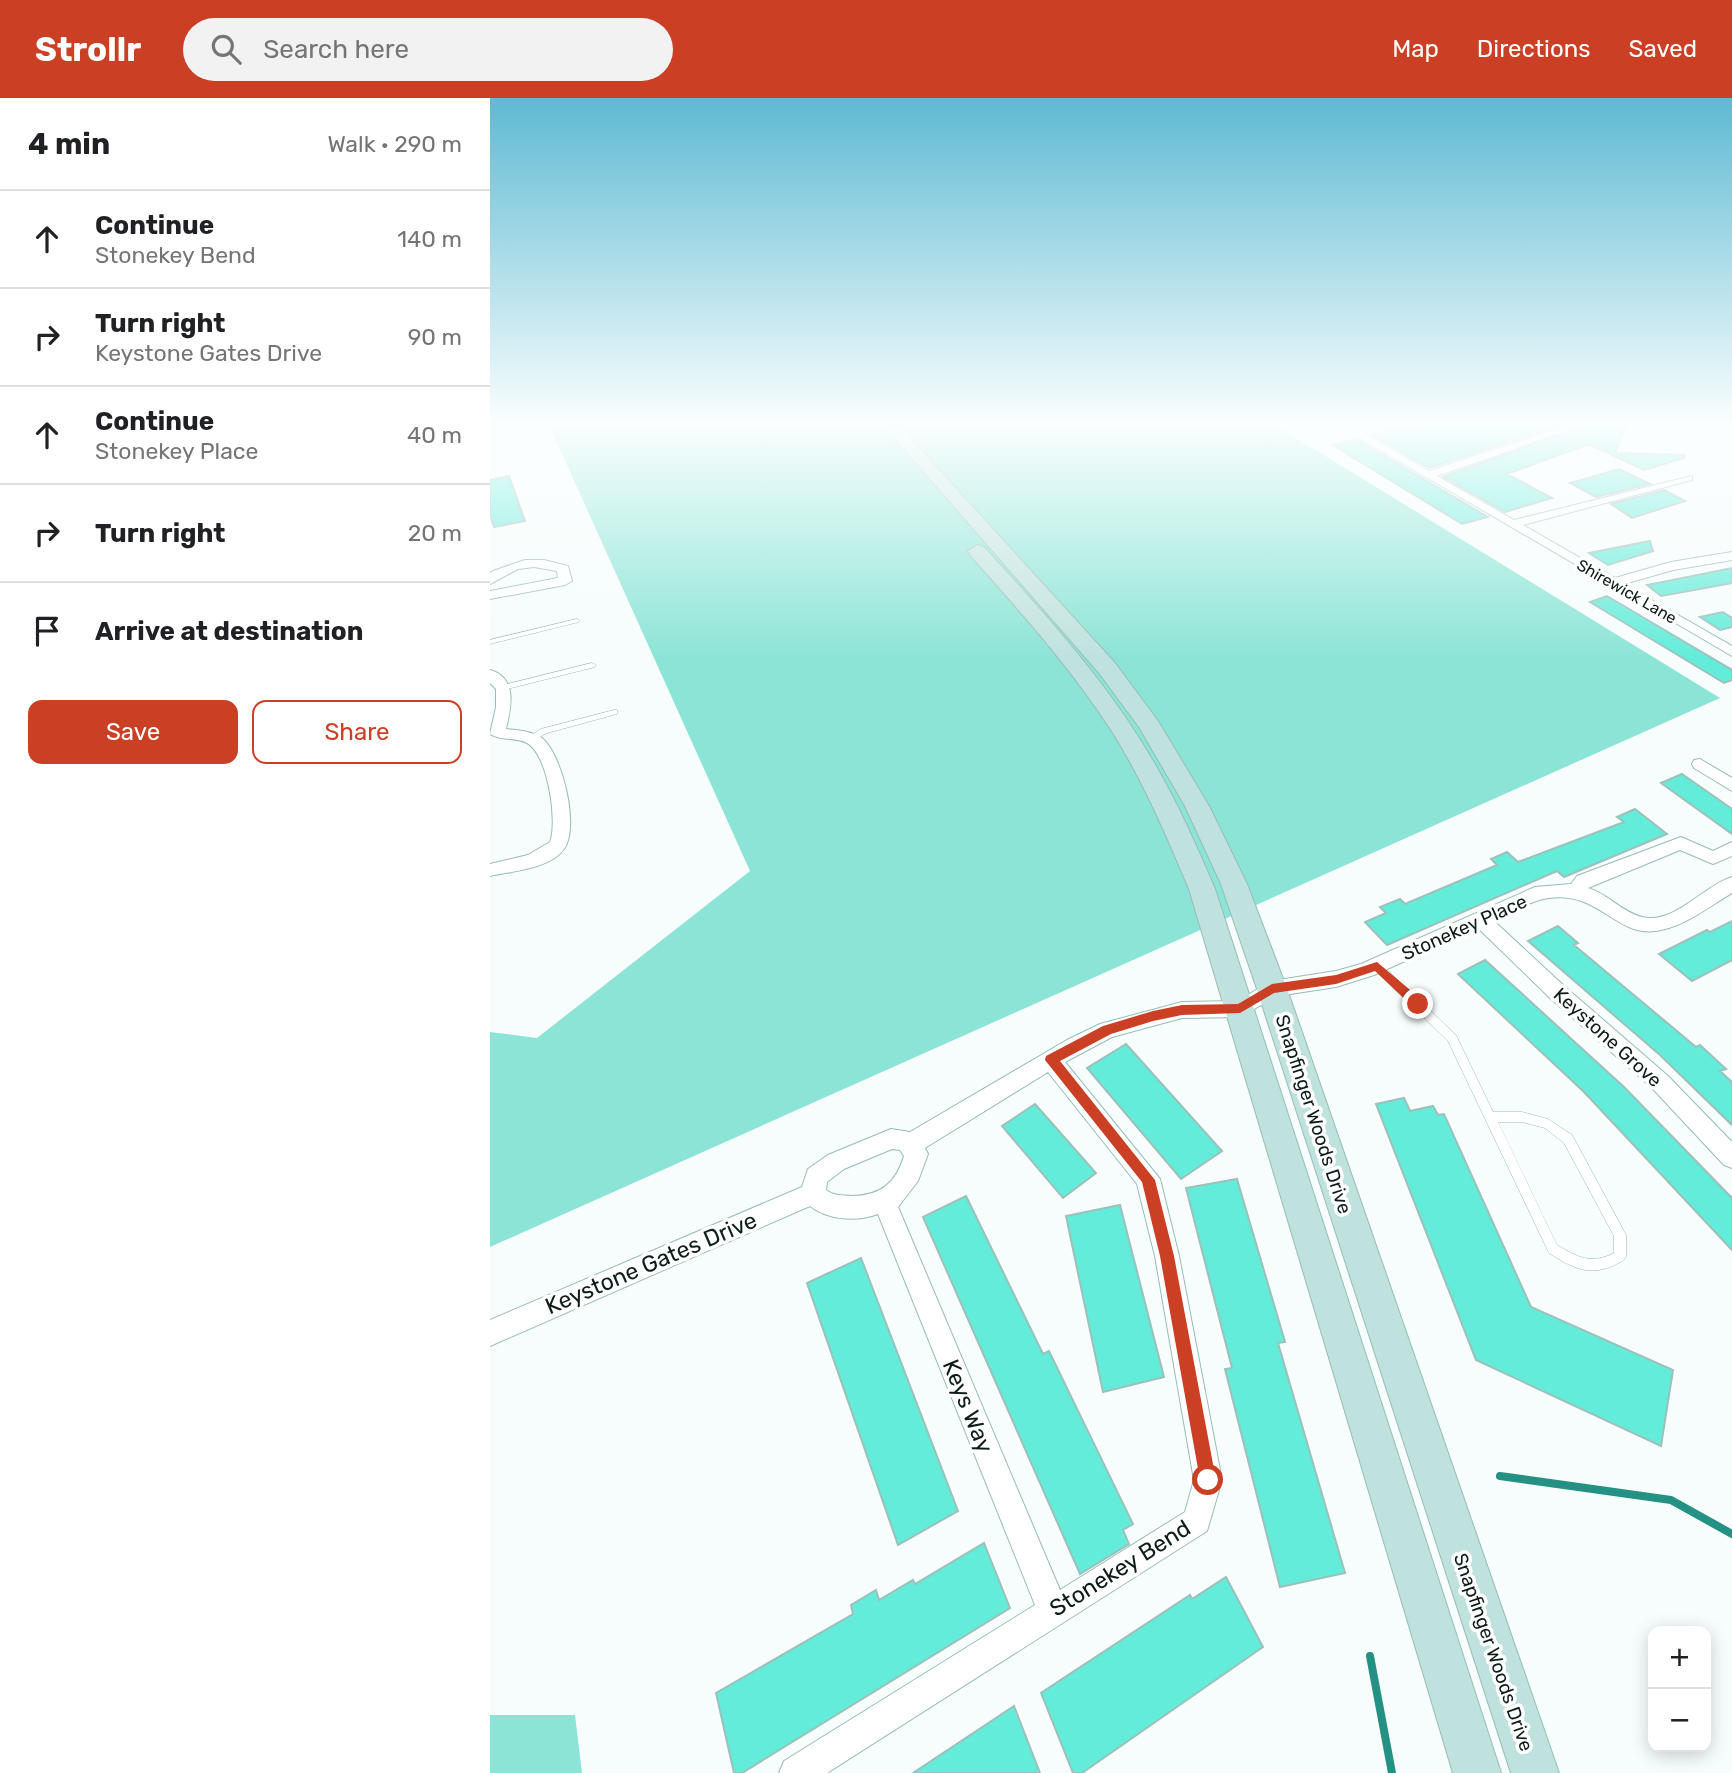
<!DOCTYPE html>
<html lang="en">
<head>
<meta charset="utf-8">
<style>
  body { margin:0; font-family:Rubik,sans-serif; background:#f2f2f2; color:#202124 }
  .controls { position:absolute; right:21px; bottom:21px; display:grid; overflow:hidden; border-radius:14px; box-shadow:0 4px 18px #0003 }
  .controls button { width:63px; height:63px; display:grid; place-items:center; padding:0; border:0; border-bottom:2px solid #e0e0e0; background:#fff; color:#202124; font:35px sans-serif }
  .stop { position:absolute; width:21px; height:21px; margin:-16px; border:5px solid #cb4025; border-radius:50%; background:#fff }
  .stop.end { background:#cb4025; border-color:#fff; box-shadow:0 2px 7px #0008 }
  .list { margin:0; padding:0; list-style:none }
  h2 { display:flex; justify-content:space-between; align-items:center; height:91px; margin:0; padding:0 28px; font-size:30px }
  h2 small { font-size:23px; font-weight:400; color:#757577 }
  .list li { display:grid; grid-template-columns:46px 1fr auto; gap:21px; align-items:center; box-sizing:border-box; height:98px; padding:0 28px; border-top:2px solid #e0e0e0 }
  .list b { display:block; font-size:26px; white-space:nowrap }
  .list p { margin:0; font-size:23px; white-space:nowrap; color:#757577 }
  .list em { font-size:23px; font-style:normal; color:#757577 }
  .actions { display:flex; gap:14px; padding:21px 28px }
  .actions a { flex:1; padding:16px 0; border:2px solid #cb4025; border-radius:14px; text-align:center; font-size:24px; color:#cb4025 }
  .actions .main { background:#cb4025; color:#fff }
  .icon { flex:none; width:38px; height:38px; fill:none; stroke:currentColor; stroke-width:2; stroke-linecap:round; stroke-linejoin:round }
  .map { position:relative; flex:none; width:1242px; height:1675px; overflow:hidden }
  header { display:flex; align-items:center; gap:42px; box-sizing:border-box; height:98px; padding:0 35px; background:#cb4025; color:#fff }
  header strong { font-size:33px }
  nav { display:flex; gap:38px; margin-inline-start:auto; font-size:24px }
  .search { width:490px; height:63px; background:#f2f2f2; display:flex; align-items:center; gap:18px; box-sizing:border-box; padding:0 24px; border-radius:38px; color:#757577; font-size:26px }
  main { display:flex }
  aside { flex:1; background:#fff }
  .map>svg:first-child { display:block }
  .green { fill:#8ce4d6 }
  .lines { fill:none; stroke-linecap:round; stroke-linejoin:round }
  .stream { stroke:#259184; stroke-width:8 }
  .building { fill:#63ecd9; stroke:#9bc1ba; stroke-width:2 }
  .lane-casing { stroke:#96bdb6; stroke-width:1 }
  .street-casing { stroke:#96bdb6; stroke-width:2 }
  .secondary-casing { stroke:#96bdb6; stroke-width:2 }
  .lane { fill:#fff; fill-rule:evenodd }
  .street { fill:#fff; fill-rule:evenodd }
  .secondary { fill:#bfe2de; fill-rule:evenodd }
  .route { fill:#cb4025 }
  .labels { text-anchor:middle; stroke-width:7; stroke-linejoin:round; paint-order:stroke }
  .far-street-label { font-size:16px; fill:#0e1d1a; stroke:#fff }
  .street-label { font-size:19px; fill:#0e1d1a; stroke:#fff }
  .near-street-label { font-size:23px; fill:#0e1d1a; stroke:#fff }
</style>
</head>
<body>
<header>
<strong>Strollr</strong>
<div class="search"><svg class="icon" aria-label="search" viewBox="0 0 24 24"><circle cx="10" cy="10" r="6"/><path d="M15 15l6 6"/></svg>Search here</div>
<nav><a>Map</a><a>Directions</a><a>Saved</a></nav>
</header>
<main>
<aside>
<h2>4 min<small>Walk · 290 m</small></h2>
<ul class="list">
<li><svg class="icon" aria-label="ahead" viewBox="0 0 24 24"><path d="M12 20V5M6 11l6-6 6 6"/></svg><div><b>Continue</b><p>Stonekey Bend</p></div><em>140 m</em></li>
<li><svg class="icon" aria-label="right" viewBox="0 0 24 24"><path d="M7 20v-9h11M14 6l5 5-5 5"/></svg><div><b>Turn right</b><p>Keystone Gates Drive</p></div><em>90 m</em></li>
<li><svg class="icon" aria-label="ahead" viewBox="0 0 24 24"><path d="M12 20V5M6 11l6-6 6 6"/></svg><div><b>Continue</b><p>Stonekey Place</p></div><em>40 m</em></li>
<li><svg class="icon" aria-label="right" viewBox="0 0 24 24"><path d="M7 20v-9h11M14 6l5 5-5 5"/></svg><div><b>Turn right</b></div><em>20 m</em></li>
<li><svg class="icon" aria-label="arrive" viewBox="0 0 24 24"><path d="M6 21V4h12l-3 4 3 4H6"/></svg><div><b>Arrive at destination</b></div></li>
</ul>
<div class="actions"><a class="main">Save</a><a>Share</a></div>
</aside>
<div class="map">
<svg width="1242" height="1675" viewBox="0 0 1242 1675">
  <rect width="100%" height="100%" fill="#f6fdfc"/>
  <path class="green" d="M57 327H785L1230 600 0 1149V934L47 940 260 773 73 358Z
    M0 1617H85L92 1675H0Z"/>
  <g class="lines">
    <path class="stream" d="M1010 1378 1181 1402 1242 1436
      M880 1558 902 1675"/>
  </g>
  <path class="building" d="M923 327H1072L939 370 882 337Z
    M1096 327H1137L1125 355 1194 357V360L1154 372 1099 346 1017 376 1062 400 1015 414 953 379Z
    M866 341 998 419 972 426 843 347Z
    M1129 371 1160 386 1106 399 1080 385Z
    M19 378 35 423 4 429 0 416V382Z
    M1174 392 1195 403 1142 420 1121 406Z
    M1160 443 1163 453 1118 467 1099 455Z
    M1242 470V485L1221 489 1171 498 1157 487Z
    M1117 498 1242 572V582L1234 585 1100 504Z
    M1233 514 1242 520V529L1230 532 1210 519Z
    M1192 676 1242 711V736L1171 685Z
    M1145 711 1177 736 1074 779 1067 773 897 847 875 824 896 815 890 809 910 801 915 806 1007 767 1001 761 1017 754 1028 764 1134 724 1127 719Z
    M1242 823V862L1202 883 1169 856 1217 832 1220 834Z
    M1068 828 1088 845 1084 847 1206 949 1210 947 1236 971 1230 973 1242 984V1027L1170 957 1038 843Z
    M995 862 1134 989 1242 1100V1152L1094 994 968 876Z
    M636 946 732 1053 691 1081 597 970Z
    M914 1000 920 1013 943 1008 948 1017 954 1016 1041 1209 1183 1272 1171 1348 986 1262 886 1006Z
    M545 1006 606 1075 573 1100 512 1028Z
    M747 1081 795 1244 788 1245 855 1475 790 1489 735 1271 742 1270 696 1090Z
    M476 1098 553 1256 559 1253 643 1426 633 1432 639 1446 590 1476 433 1119Z
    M630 1107 674 1279 613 1294 576 1118Z
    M371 1160 468 1413 408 1447 317 1185Z
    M494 1445 520 1510 252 1675H244L226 1595 363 1516 361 1507 386 1492 389 1502 423 1482 425 1486Z
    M736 1479 773 1549 592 1675H583L551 1595 700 1497 702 1501Z
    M524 1608 550 1675H423Z"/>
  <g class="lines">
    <g class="lane-casing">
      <path id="lane" d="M0 329 2 330 3 333 0 335Z
        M87 521 90 523 89 524 0 546V542Z
        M102 565 106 567 105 569 13 592 9 590 10 588Z
        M124 612H127V616L57 635 44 642H38L37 640 51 631Z
        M887 864 890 865 966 937 1003 1014H1032L1058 1021 1082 1037 1136 1137V1158L1134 1162C1104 1180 1087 1173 1059 1155L958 943 884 871 882 868 884 865ZM1008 1024H1032L1055 1030 1074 1045 1124 1138V1155C1101 1167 1087 1159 1067 1147Z"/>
    </g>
    <g class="street-casing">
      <path id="street" d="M847 327H859L864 330 899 327 898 329 872 334 939 373 1079 327H1093L947 378 1024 422 1202 378V382L1033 427 1125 480 1181 464 1242 454V462L1183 472 1134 486 1242 548V558Z
        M35 462H54L78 468 82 483 75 487 0 501V493L68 480 67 473 44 469 28 471 0 486V475L3 473Z
        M0 572C28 580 21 610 16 631 27 632 42 633 52 640 72 656 90 729 74 751 60 771 22 773 0 778V766L38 757 60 744C68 724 58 656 37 645 26 639 11 643 0 636L6 609V591L0 585Z
        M1210 661 1242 680V693L1204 670 1202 666 1204 662Z
        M1191 739 1223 753 1242 744V758L1223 766 1190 752 1098 790C1118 796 1132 814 1152 819 1184 827 1213 788 1242 779V795C1218 809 1193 830 1165 833 1125 838 1109 793 1059 800 1041 802 1021 816 1004 823L1073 887 1178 978 1242 1044V1070L1234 1067 1162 990 1059 899 988 830 884 877 846 889 787 898 750 919 692 920 622 939 575 964 670 1081 689 1158 732 1382 717 1433 337 1675H289L294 1663 545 1507 388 1116C367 1124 337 1122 320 1108L0 1248V1222L312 1089 318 1071 338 1057 401 1031 420 1034 577 942 610 926 692 904 747 903 782 883 846 873 871 866 1045 789 1081 786 1087 778ZM558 974 647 1086 665 1158 704 1382 695 1414 570 1492 408 1109 428 1083 438 1056 435 1050ZM402 1051 410 1052 414 1058C406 1085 390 1098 362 1098 351 1097 344 1098 336 1092L337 1084 354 1071Z"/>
    </g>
    <g class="secondary-casing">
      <path id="secondary" d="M393 327H408L625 565 668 623 719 708 757 786 797 891 1069 1675H1021L767 891 731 786 695 708 649 629 609 575Z
        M487 447 494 449C552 513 612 578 657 653 684 697 705 744 725 791L1011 1675H963L699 791C676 737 653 682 621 632 580 569 530 513 480 457L478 453Z"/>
    </g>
    <use href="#lane" class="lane"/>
    <use href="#street" class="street"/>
    <use href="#secondary" class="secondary"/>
  </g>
  <linearGradient id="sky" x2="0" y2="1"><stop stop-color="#5ebad2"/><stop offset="0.58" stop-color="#fbfefe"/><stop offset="1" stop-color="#fbfefe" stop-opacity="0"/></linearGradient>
  <rect width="1242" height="561" fill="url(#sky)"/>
  <path class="route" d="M887 864 932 902V909H923L885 873 846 886 784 895 750 915 692 917 663 923 621 936 570 963 665 1082 684 1158 726 1382 724 1388 718 1391 712 1388 710 1382 670 1158 652 1084 555 962 556 958 613 928 663 913 692 907 748 906 782 886 846 877Z"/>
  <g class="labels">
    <g class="far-street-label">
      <text transform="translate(1137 493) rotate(30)" y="6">Shirewick Lane</text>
    </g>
    <g class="street-label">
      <text transform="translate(974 829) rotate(-24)" y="7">Stonekey Place</text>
      <text transform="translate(1118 939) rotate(42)" y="7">Keystone Grove</text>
      <text transform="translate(824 1016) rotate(72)" y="7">Snapfinger Woods Drive</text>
      <text transform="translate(1004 1554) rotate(71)" y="7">Snapfinger Woods Drive</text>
    </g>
    <g class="near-street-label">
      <text transform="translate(161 1165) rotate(-23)" y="8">Keystone Gates Drive</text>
      <text transform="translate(478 1308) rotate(68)" y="8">Keys Way</text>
      <text transform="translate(630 1470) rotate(-32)" y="8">Stonekey Bend</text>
    </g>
  </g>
</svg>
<div class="controls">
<button>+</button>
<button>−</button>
</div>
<div class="stop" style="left:718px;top:1382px"></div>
<div class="stop end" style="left:928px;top:906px"></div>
</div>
</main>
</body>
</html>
